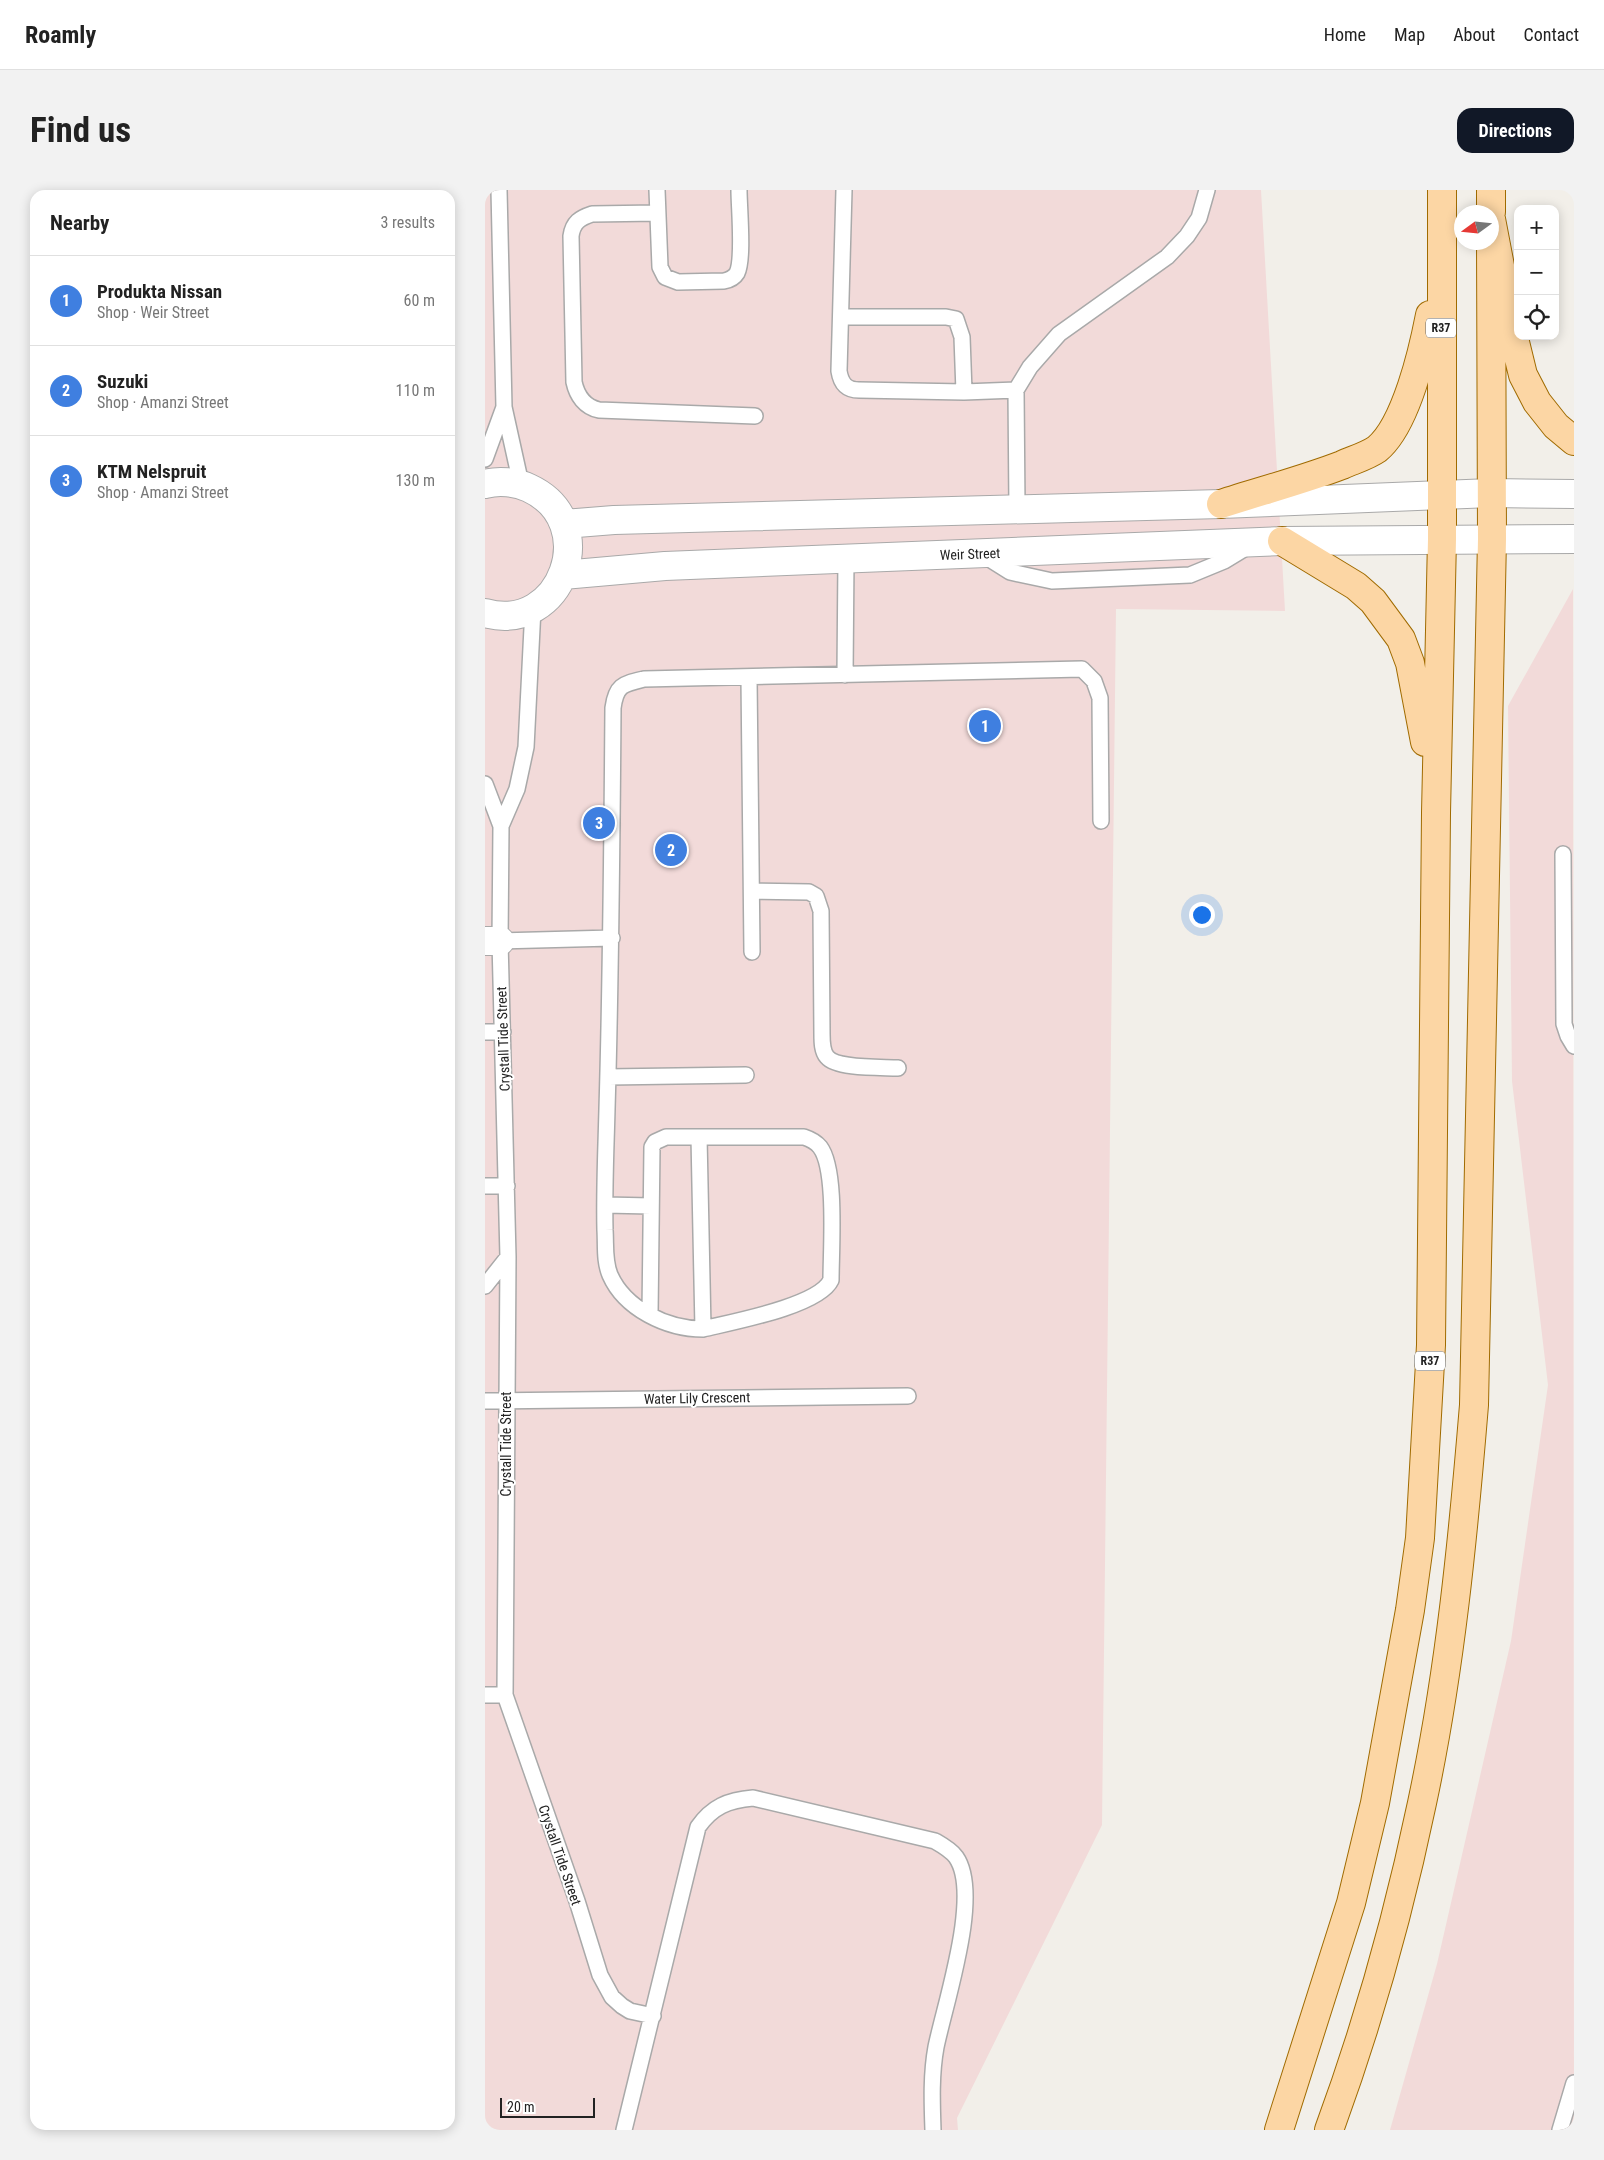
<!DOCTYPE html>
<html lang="en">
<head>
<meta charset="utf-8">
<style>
  body { margin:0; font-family:"Roboto Condensed",sans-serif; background:#f2f2f2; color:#222 }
  .controls { position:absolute; right:15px; top:15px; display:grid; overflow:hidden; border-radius:10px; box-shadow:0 2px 12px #0003 }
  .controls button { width:45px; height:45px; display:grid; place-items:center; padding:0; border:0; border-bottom:1px solid #e0e0e0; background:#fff; color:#222; font:25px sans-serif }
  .compass { position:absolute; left:969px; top:15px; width:45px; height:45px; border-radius:50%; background:#fff; box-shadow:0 2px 12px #0003; rotate:255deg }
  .scale { position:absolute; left:15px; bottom:12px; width:95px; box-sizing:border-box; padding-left:5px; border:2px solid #222; border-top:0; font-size:14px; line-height:18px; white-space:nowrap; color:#222; -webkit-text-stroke:4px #fff; paint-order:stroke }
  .you { position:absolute; left:716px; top:724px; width:18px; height:18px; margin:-12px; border:4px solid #fff; border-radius:50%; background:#1a73e8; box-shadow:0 0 0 8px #1a73e833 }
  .badge { display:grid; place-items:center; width:32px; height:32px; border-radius:50%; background:#111827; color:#fff; font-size:16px; font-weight:700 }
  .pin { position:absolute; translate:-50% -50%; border:2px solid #fff; box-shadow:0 1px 5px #0006 }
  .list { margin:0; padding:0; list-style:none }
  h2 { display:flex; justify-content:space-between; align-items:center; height:65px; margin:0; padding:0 20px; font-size:21px }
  h2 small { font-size:16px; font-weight:400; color:#767676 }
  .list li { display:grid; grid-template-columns:32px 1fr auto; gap:15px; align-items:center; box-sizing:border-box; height:90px; padding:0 20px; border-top:1px solid #e0e0e0 }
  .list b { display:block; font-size:19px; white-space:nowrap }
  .list p { margin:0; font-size:16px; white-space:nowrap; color:#767676 }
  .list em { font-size:16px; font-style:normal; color:#767676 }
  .icon { flex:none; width:28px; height:28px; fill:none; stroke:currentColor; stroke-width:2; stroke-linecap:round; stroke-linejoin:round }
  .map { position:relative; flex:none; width:1089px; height:1940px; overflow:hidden; border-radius:15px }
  header { display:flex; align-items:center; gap:30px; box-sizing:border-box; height:70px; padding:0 25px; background:#fff; border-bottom:1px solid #e0e0e0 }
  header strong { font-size:24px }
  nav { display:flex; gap:28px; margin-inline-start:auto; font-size:18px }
  .intro { display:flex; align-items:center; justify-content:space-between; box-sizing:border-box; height:120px; padding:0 30px }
  h1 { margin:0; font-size:35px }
  .button { padding:12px 22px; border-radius:15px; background:#111827; color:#fff; font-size:18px; font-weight:700 }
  main { display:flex; gap:30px; padding:0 30px }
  aside { flex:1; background:#fff; border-radius:15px; box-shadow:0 2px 12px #0003 }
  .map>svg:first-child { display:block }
  .commercial { fill:#f2dad9 }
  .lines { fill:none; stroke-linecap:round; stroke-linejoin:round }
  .service-casing { stroke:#a9a9a9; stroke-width:18 }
  .minor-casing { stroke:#a9a9a9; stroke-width:30 }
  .tertiary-casing { stroke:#a9a9a9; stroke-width:30 }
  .primary-casing { stroke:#a06b00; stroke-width:30 }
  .service { stroke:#fff; stroke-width:15 }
  .minor { stroke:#fff; stroke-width:28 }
  .tertiary { stroke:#fff; stroke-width:28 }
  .primary { stroke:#fcd6a4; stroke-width:28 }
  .labels { text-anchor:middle; stroke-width:4; stroke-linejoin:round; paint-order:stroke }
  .shield { fill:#fff; stroke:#646464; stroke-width:1 }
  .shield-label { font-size:12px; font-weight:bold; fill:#222 }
  .street-label { font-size:14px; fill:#222; stroke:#fff }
</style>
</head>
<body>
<header>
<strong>Roamly</strong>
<nav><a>Home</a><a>Map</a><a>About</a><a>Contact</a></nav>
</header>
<div class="intro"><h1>Find us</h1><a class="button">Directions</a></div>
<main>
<aside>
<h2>Nearby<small>3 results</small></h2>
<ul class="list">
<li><span class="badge" style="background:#3f7fe0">1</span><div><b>Produkta Nissan</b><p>Shop · Weir Street</p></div><em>60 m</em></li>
<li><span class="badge" style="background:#3f7fe0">2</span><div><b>Suzuki</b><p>Shop · Amanzi Street</p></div><em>110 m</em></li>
<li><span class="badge" style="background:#3f7fe0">3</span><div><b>KTM Nelspruit</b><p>Shop · Amanzi Street</p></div><em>130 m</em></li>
</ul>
</aside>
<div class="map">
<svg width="1089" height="1940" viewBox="0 0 1089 1940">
  <rect width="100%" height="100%" fill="#f2efe9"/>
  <path class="commercial" d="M0 0H776L800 421 631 419 617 1635 472 1928 473 1940H0Z
    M1088 399 1089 1940H905L952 1774 1026 1451 1063 1195 1027 891 1023 516Z"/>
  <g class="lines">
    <g class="service-casing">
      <path id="service" d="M14 0 19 217 36 294
        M172 0 175 77 180 87 193 92 239 91C244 90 249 88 252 83 259 69 254 18 254 0
        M359 0 354 181C356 194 362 200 374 200L479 202 531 200
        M172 23 107 24C95 28 88 32 86 46L89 192C92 206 100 217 114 220L270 226
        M356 127H461L471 129 477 147 479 202
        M0 269 19 217
        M532 319 531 200 545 177 574 144 682 67 702 46 714 28 722 0
        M498 365 525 382 567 391 705 385 739 371 762 357
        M360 485 361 368
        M264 488 267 762
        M0 594 16 636 15 751 23 1067 20 1505 92 1711 115 1785 127 1807 137 1816 145 1821 168 1826
        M16 636 32 599 41 557 48 418
        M1078 664 1079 834 1083 846 1089 856
        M267 701 324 702 331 706 336 721 337 844C337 852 337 861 342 867 352 879 397 877 413 878
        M15 751 127 748
        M0 842H18
        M123 887 261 885
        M214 947 218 1139
        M0 996H22
        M120 1015 166 1016
        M0 1096 23 1067
        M165 1124 167 957 170 952 181 947H319C325 949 331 952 335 957 352 979 346 1059 346 1090 334 1116 247 1132 218 1139 182 1139 140 1119 125 1085 119 1071 121 1055 120 1040 119 1000 121 959 122 919 126 785 127 652 128 518 131 495 138 494 159 489L597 479 609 491 615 508 616 631
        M0 1211 423 1206
        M0 1505H20
        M139 1940 213 1637C227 1617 243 1610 268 1608L450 1651C457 1655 466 1660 471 1667 497 1704 460 1813 451 1857 446 1884 447 1912 448 1940
        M1075 1940 1089 1893"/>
    </g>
    <g class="minor-casing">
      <path id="minor" d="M0 751H15"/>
    </g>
    <g class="tertiary-casing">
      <path id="tertiary" d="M0 294C14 290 31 292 44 298 118 332 77 445 0 423
        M79 334 129 330 736 314 1006 303 1089 304
        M78 385 180 376 797 351 1089 349"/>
    </g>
    <g class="primary-casing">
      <path id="primary" d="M1006 22V0
        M1006 29 1028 144 1038 185 1052 212 1071 236 1089 251
        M736 314C776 301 818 290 857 275 868 270 882 266 892 259 921 235 938 161 945 125
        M797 351 871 396 888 411 916 449 925 473 940 552
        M794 1940 866 1713 890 1613 925 1420 935 1348 946 1155 951 623 957 349V0
        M844 1940C883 1834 914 1723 937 1613 965 1482 978 1348 989 1215L1007 349 1006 52"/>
    </g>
    <use href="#service" class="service"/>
    <use href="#minor" class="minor"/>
    <use href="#tertiary" class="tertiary"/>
    <use href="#primary" class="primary"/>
  </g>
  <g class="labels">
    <g class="shield">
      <rect x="941" y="128.5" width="30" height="19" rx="4"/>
      <rect x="930" y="1161.5" width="30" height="19" rx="4"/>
    </g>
    <g class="shield-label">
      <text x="956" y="142">R37</text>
      <text x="945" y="1175">R37</text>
    </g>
    <g class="street-label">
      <text transform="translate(485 364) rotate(-2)" y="5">Weir Street</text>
      <text transform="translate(18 849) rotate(-92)" y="5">Crystall Tide Street</text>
      <text transform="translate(212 1208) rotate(-1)" y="5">Water Lily Crescent</text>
      <text transform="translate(21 1254) rotate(-90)" y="5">Crystall Tide Street</text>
      <text transform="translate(75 1665) rotate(71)" y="5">Crystall Tide Street</text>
    </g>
  </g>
</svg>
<div class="controls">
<button>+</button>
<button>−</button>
<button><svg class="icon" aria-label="locate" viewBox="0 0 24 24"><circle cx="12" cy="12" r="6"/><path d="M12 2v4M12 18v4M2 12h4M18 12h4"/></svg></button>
</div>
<svg class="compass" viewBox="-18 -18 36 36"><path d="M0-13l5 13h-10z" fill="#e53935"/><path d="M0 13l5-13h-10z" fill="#767676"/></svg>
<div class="scale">20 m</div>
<div class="you"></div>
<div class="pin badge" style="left:500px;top:536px;background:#3f7fe0">1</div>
<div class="pin badge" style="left:186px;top:660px;background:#3f7fe0">2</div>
<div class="pin badge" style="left:114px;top:633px;background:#3f7fe0">3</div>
</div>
</main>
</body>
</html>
